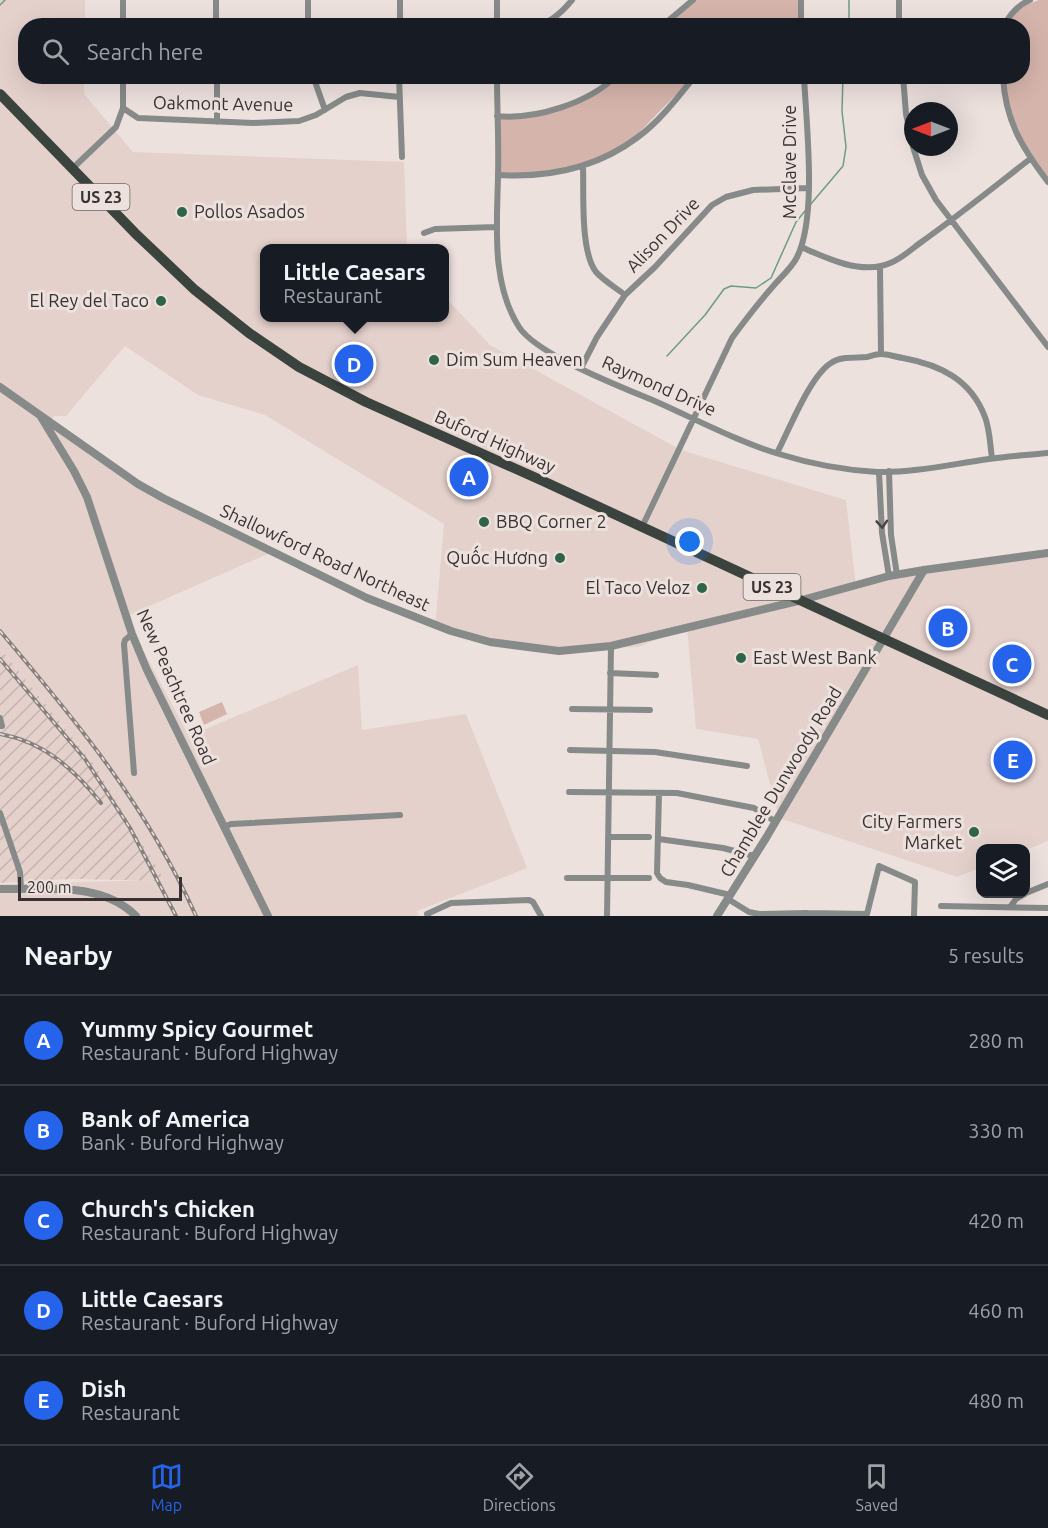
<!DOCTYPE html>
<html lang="en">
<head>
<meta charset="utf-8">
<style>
  body { margin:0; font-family:Ubuntu,sans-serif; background:#242831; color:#f1f3f6 }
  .controls { position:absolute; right:18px; bottom:18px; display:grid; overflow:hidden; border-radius:12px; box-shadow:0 6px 24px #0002 }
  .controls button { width:54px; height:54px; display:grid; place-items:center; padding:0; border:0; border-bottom:2px solid #363941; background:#171b24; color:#f1f3f6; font:30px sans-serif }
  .compass { position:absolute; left:904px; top:102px; width:54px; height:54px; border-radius:50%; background:#171b24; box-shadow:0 6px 24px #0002; rotate:270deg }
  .scale { position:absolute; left:18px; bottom:15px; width:164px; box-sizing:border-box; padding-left:6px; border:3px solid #383332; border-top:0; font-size:16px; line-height:21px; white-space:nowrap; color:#383332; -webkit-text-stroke:4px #ede1de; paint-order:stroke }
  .you { position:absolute; left:690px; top:542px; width:21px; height:21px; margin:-15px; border:4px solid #fff; border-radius:50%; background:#1a73e8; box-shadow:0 0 0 9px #1a73e833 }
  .badge { display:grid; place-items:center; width:39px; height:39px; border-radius:50%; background:#2563eb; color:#fff; font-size:20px; font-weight:700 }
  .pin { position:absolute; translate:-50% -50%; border:3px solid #fff; box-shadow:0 2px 6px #0006 }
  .popup { position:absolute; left:260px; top:244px; width:189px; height:78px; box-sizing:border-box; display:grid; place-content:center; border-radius:12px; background:#171b24; filter:drop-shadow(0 2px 4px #0005); font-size:20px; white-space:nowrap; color:#9ea1a6 }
  .popup b { font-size:22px; color:#f1f3f6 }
  .popup::after { content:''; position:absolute; left:50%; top:100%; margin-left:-12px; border:12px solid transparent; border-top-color:#171b24 }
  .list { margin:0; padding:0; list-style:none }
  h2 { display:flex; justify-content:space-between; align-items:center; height:78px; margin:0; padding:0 24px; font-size:26px }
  h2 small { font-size:20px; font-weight:400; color:#9ea1a6 }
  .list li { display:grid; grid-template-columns:39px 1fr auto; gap:18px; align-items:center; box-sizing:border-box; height:90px; padding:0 24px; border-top:2px solid #363941 }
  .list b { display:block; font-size:22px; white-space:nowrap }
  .list p { margin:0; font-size:20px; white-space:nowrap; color:#9ea1a6 }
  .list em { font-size:20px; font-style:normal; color:#9ea1a6 }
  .icon { flex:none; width:33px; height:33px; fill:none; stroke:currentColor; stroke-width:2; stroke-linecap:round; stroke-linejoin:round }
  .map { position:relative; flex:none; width:1048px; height:916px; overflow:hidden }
  .search { position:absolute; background:#171b24; box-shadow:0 6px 24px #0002; left:18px; right:18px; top:18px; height:66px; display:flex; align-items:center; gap:15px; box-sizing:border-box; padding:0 21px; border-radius:24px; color:#9ea1a6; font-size:22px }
  .sheet { height:528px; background:#171b24 }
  nav { display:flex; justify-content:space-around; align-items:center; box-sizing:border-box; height:84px; border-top:2px solid #363941; background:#171b24; font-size:16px; color:#9ea1a6 }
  nav a { display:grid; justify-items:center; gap:3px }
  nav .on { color:#2563eb }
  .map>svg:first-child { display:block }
  .built { fill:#e5d1cc }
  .industrial { fill:url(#industrial-furrows) }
  .green { fill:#d5b4ab }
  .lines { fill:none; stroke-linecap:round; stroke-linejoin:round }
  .stream { stroke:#6c9d83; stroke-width:1.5 }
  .minor { stroke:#868a88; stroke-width:6 }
  .tertiary { stroke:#868a88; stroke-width:8 }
  .primary { stroke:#3b433e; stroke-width:10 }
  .rail-casing { stroke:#88807e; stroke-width:4 }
  .rail { stroke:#ede1de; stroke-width:1.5; stroke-dasharray:4.5; stroke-linecap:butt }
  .oneway { stroke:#484443 }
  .poi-dot { fill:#2e644a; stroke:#ede1de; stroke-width:2 }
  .labels { text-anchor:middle; stroke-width:6; stroke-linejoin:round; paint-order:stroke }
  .shield { fill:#ede1de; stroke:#6e6766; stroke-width:1.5 }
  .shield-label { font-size:16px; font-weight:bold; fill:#383332 }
  .street-label { font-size:18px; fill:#383332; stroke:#ede1de }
  .poi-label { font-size:18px; fill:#383332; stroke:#ede1de; text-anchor:start }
</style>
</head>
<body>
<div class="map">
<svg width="1048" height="916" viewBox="0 0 1048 916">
  <defs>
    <pattern id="industrial-furrows" width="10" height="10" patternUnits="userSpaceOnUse" patternTransform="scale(1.5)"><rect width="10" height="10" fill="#e5d1cc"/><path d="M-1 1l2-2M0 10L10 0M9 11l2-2" fill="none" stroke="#c5b4b0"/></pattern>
  </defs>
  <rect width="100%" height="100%" fill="#ede1de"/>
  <path class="built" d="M0 0H85V25L26 26V76L84 77V94L133 152 404 162 407 248H264V318H444V296L490 345 681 450 846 500 856 586 924 570 1048 554V841L1026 850 980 848V868L957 877 779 818 758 739 696 729 687 628 638 647 549 650 435 628 444 524 265 415 198 395 125 346 66 416H54L51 420 146 487 272 552 125 617 189 736 358 665 362 730 466 714 527 868 417 911 419 916H0V884L164 880 94 764 0 648Z"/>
  <path class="industrial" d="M0 648 94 764 165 881 71 879 0 883Z"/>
  <path class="green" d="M692 0H801L802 25 662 26Z
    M1039 0H1048V180L1013 128 1003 77 1022 76V26L1006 25 1018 8Z
    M615 77H693L625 147 578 169 499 175 498 117 548 112 589 96Z
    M222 702 227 714 204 725 199 712Z"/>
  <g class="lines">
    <path class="stream" d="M849 0V26
      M0 5 5 0
      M810 205 843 166 846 147 842 111 843 76
      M667 356 705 315 724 289 731 286 756 288 771 278 796 222 805 211"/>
    <path class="minor" d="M123 0V26
      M216 0V26
      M497 0V26
      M801 0V26
      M899 0V26
      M497 22 511 26
      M308 26V0
      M400 26V0
      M536 26C550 23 563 11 572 0
      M662 26 693 0
      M1005 26C1008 15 1020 4 1030 0
      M217 76V122
      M313 76 325 110
      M399 76 402 157
      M497 76C497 110 499 143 498 176 497 226 491 283 519 327 537 355 624 388 657 402 695 419 739 442 779 454 811 464 843 470 877 472 914 473 952 464 989 459 1009 456 1028 455 1048 453
      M903 76 906 114 913 147
      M1003 76C1005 120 1022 148 1048 182
      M123 108 138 118 253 123 299 121 316 115 346 97 360 93 399 97
      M497 116C535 120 589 103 616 76
      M913 147 922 175 936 200 1048 347
      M583 166C584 193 580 251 596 272 603 280 616 288 625 295
      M73 168 116 127 123 108V76
      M498 175C549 178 597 168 638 137 660 121 678 97 695 76
      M424 233 435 229 496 227
      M801 247C825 257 854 272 881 266 896 263 908 252 920 243 958 216 994 187 1030 159
      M880 267 881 354
      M581 368 597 337 625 295 655 267 712 205 726 197 753 190 809 188
      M777 453C789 430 810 376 831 363 841 356 855 358 867 357 871 356 876 354 881 354 888 354 896 357 903 358 941 365 971 380 985 417 990 430 990 445 992 458
      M889 471 891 535 897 575
      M879 472 882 533 889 576
      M642 527 732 338C746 319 760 301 775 284 782 276 791 268 796 259 818 219 806 123 804 76
      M132 634 125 640 124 644 134 773
      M610 673 656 675
      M572 709 650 710
      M0 718 2 726H0
      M570 750 655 752 747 766
      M569 792 677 793 754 808 776 822
      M659 793 657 873 660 878 666 882 688 885 730 895
      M0 813 20 872 21 889
      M224 827 231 824 400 815
      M608 837H649
      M659 839 723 848 754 856
      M567 878H649
      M1026 893 1048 884
      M728 899 749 912 759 914 807 913V915
      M941 906 1048 908
      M1010 907 1016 899 1025 894
      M807 913 867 914 879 866 915 882 914 916
      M428 916 427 914 451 903 529 900 533 902 541 916
      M607 916 611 646"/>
    <path class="tertiary" d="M0 387 138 484 163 498 367 598 451 631 490 642 559 651 611 646 802 600 889 576 924 570 1048 553
      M41 417 74 471 87 497 132 634 147 670 268 916
      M0 889C46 890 101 881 136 916
      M717 916 766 838 924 570"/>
    <path class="primary" d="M0 94 135 233 195 290 249 333 299 367 366 402 543 481 1048 715"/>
    <g class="rail-casing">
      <path id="rail" d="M0 631C78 723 146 805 196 916
        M0 659 85 759 130 828 176 916
        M0 734C44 742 74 769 101 803"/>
    </g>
    <use href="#rail" class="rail"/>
  </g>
  <defs><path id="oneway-chevron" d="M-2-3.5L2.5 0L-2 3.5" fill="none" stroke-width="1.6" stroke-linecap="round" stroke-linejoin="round" transform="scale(1.5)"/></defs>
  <use class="oneway" href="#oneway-chevron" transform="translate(882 524) rotate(86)"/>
  <g class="poi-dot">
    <circle cx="182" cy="212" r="6"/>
    <circle cx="161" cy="301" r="6"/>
    <circle cx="434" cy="360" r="6"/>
    <circle cx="484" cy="522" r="6"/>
    <circle cx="560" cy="558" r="6"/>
    <circle cx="702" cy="588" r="6"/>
    <circle cx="741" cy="658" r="6"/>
    <circle cx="974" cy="832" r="6"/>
  </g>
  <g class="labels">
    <g class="shield">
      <rect x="72.5" y="184" width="57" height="26" rx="4.5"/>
      <rect x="743.5" y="574" width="57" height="26" rx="4.5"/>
    </g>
    <g class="shield-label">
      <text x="101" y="203">US 23</text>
      <text x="772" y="593">US 23</text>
    </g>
    <g class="street-label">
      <text transform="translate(223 104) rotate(1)" y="6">Oakmont Avenue</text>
      <text transform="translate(790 162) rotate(-90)" y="6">McClave Drive</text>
      <text transform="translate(663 235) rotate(-46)" y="6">Alison Drive</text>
      <text transform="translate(659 386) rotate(24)" y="6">Raymond Drive</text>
      <text transform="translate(495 442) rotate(24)" y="6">Buford Highway</text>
      <text transform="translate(325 558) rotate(25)" y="6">Shallowford Road Northeast</text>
      <text transform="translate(176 687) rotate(66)" y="6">New Peachtree Road</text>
      <text transform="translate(781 782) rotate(-59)" y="6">Chamblee Dunwoody Road</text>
    </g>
    <g class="poi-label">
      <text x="194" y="218">Pollos Asados</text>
      <text x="149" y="307" text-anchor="end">El Rey del Taco</text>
      <text x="446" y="366">Dim Sum Heaven</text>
      <text x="496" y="528">BBQ Corner 2</text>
      <text x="548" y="564" text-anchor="end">Quốc Hương</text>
      <text x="690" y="594" text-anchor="end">El Taco Veloz</text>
      <text x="753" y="664">East West Bank</text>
      <text x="962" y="828" text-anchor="end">City Farmers<tspan x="962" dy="21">Market</tspan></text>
    </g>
  </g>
</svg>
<div class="controls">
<button><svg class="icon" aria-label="layers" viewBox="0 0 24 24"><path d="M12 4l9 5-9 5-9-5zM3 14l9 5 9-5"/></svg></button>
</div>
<svg class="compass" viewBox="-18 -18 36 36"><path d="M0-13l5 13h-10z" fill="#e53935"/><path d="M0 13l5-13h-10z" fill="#9ea1a6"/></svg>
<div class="scale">200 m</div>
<div class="you"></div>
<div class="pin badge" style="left:469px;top:477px">A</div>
<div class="pin badge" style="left:948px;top:628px">B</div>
<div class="pin badge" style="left:1012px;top:664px">C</div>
<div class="pin badge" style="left:354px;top:364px">D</div>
<div class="popup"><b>Little Caesars</b>Restaurant</div>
<div class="pin badge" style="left:1013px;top:760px">E</div>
<div class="search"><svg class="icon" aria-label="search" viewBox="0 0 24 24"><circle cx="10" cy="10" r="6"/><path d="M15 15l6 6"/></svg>Search here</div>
</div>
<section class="sheet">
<h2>Nearby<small>5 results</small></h2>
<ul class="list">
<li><span class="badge">A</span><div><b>Yummy Spicy Gourmet</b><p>Restaurant · Buford Highway</p></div><em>280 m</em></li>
<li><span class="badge">B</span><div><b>Bank of America</b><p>Bank · Buford Highway</p></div><em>330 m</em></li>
<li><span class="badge">C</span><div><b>Church's Chicken</b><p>Restaurant · Buford Highway</p></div><em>420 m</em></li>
<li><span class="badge">D</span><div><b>Little Caesars</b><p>Restaurant · Buford Highway</p></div><em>460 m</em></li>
<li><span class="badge">E</span><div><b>Dish</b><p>Restaurant</p></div><em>480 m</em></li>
</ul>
</section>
<nav>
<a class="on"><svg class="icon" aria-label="map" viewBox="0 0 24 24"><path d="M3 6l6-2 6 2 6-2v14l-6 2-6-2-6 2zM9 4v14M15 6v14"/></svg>Map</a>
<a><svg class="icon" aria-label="directions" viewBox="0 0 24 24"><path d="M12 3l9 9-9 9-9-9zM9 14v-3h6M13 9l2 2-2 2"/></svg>Directions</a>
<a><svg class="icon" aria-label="saved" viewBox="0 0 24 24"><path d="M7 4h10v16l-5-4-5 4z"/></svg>Saved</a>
</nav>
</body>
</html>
